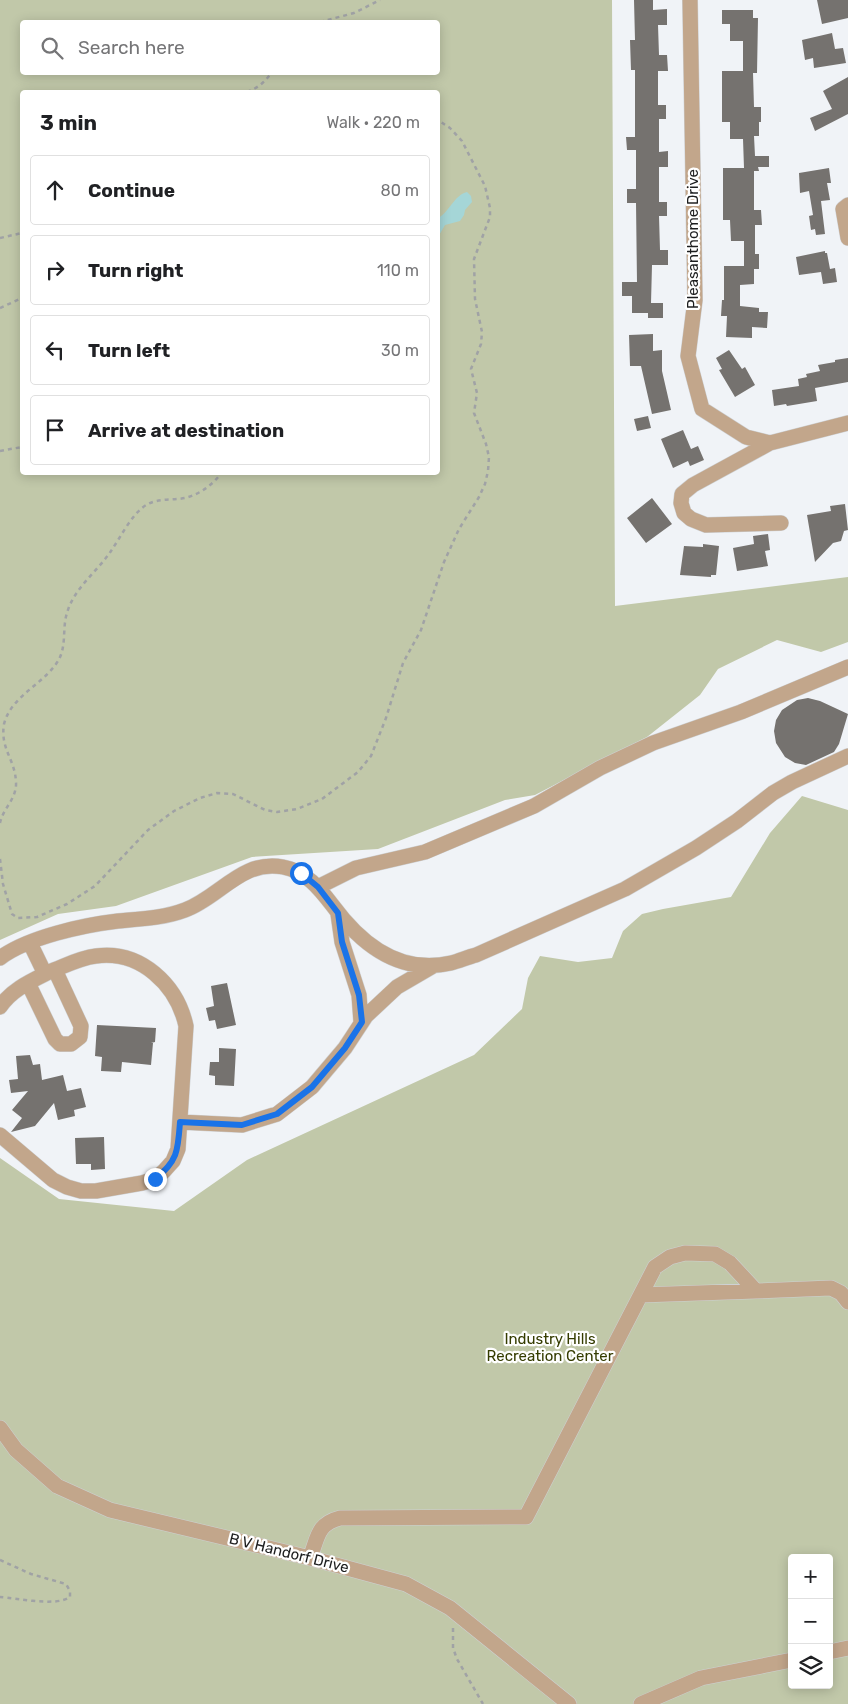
<!DOCTYPE html>
<html lang="en">
<head>
<meta charset="utf-8">
<style>
  body { margin:0; font-family:Rubik,sans-serif; background:#f6f6f6; color:#202124 }
  .controls { position:absolute; right:15px; bottom:15px; display:grid; overflow:hidden; border-radius:5px; box-shadow:0 2px 12px #0003 }
  .controls button { width:45px; height:45px; display:grid; place-items:center; padding:0; border:0; border-bottom:1px solid #e0e0e0; background:#fff; color:#202124; font:25px sans-serif }
  .stop { position:absolute; width:15px; height:15px; margin:-11px; border:4px solid #1a73e8; border-radius:50%; background:#fff }
  .stop.end { background:#1a73e8; border-color:#fff; box-shadow:0 1px 5px #0008 }
  .list { margin:0; padding:0; list-style:none }
  h2 { display:flex; justify-content:space-between; align-items:center; height:65px; margin:0; padding:0 20px; font-size:21px }
  h2 small { font-size:16px; font-weight:400; color:#757577 }
  .list li { display:grid; grid-template-columns:32px 1fr auto; gap:15px; align-items:center; box-sizing:border-box; height:70px; margin:0 10px 10px; padding:0 10px; border:1px solid #e0e0e0; border-radius:5px }
  .list b { display:block; font-size:19px; white-space:nowrap }
  .list em { font-size:16px; font-style:normal; color:#757577 }
  .icon { flex:none; width:28px; height:28px; fill:none; stroke:currentColor; stroke-width:2; stroke-linecap:round; stroke-linejoin:round }
  .map { position:relative; flex:none; width:848px; height:1704px; overflow:hidden }
  .search { position:absolute; background:#fff; box-shadow:0 2px 12px #0003; left:20px; top:20px; width:420px; height:55px; display:flex; align-items:center; gap:12px; box-sizing:border-box; padding:0 18px; border-radius:5px; color:#757577; font-size:19px }
  .panel { position:absolute; background:#fff; box-shadow:0 2px 12px #0003; left:20px; top:90px; width:420px; height:385px; border-radius:5px }
  .map>svg:first-child { display:block }
  .green { fill:#c1c8a9; fill-rule:evenodd }
  .water { fill:#a5d6d7 }
  .building { fill:#75726f }
  .lines { fill:none; stroke-linecap:round; stroke-linejoin:round }
  .minor-casing { stroke:#ced1d4; stroke-width:16 }
  .path { stroke:#a0a2a5; stroke-width:2.5; stroke-dasharray:4 4; stroke-linecap:butt }
  .minor { stroke:#c2a68b; stroke-width:15 }
  .route { stroke:#1a73e8; stroke-width:6 }
  .labels { text-anchor:middle; stroke-width:4.5; stroke-linejoin:round; paint-order:stroke }
  .street-label { font-size:15px; fill:#1c1d1e; stroke:#fff }
  .park-label { font-size:15px; fill:#353c00; stroke:#fff }
</style>
</head>
<body>
<div class="map">
<svg width="848" height="1704" viewBox="0 0 848 1704">
  <rect width="100%" height="100%" fill="#f0f3f7"/>
  <path class="green" d="M0 0H612L615 606 848 577V642L821 652 777 640 718 669 700 695 647 737 535 795 505 800 378 849 252 857 116 906 58 914 0 940ZM22 22H438V72H22ZM22 92H438V472H22Z
    M802 796 848 810V1704H0V1158L59 1199 174 1211 247 1160 474 1055 522 1009 528 978 540 956 578 962 612 958 623 931 642 914 663 909 731 897 770 833ZM792 1558H829V1685H792Z"/>
  <path class="water" d="M467 192 471 196 472 202 465 210 464 215 460 221 445 225 438 237V218C449 213 454 195 467 192Z"/>
  <path class="building" d="M634 0H653V10L667 9V25H658L659 55H667L668 71H658V105H666V119H659V152L668 151V167H659V202H667V216H659L660 250H668V265H652L651 303H663V318H648V313H632V296H622V282H637L636 203H627V189H636V150H627L626 137H635V70H631L630 40H635Z
    M817 0H848V18L822 24Z
    M722 10H753V18H758L757 73H753L754 107H761V122H759V136H754L755 156H769V167H758L759 171H754V210H761L762 225H755V254H759V269H754V284L740 285V306L759 308V312H768L767 328 752 327V338L726 337 727 316H721L722 300H724V266H744V241H731L730 220H723V168H744L743 139H730V122H722V71H743V41H730V24H722Z
    M832 33 835 49 843 48 846 63 814 68 813 58 805 60 802 40Z
    M848 77V114L815 131 810 118 832 109 823 91Z
    M829 168 831 183H827L830 200 821 201 825 234 816 235 815 229 811 230 809 216 813 215 809 191 800 193 799 173Z
    M825 251V253H827L830 269 835 268 837 282 823 284 821 272 799 275 796 257Z
    M653 334V351L662 350V371L671 410 652 414 641 366H630L629 335Z
    M729 350 742 369 745 367 755 385 735 397 719 370 722 369 716 358Z
    M848 358V382L815 388 817 401 787 406 786 404 774 406 772 390 799 386 798 379 807 377 806 374 820 371 818 365 835 362V360Z
    M648 416 651 428 637 431 634 419Z
    M683 430 691 449 698 446 704 460 690 466 688 461 673 468 661 439Z
    M652 498 672 524 646 543 627 518Z
    M845 504 848 530 844 531 841 541 833 543 815 562 807 515 831 511 830 506Z
    M768 534 770 550 765 551 768 566 737 571 733 548 754 544 753 536Z
    M703 544 719 546 716 575H711V577L680 575 684 546 703 547Z
    M808 698 820 701 848 714 839 744 834 752 806 765 795 763 785 757 776 743 774 731 776 720 782 710 797 700Z
    M227 983 236 1025 217 1029 215 1020 209 1021 206 1008 214 1006 211 986Z
    M97 1025 156 1028 155 1042 151 1043H153L151 1065 122 1062 121 1072 101 1071 102 1057 95 1056Z
    M219 1048 236 1049 234 1086 215 1085V1076L209 1075 210 1062H219Z
    M30 1055 33 1065 40 1064 42 1080 63 1075 67 1091 81 1088 86 1107 74 1110 75 1116 58 1120 54 1103 35 1126 11 1132 22 1118 12 1110 28 1091 11 1093 9 1080 18 1079 16 1056Z
    M104 1137 105 1169 91 1170V1164H76L75 1138Z"/>
  <g class="lines">
    <g class="minor-casing">
      <path id="minor" d="M690 0 695 300 688 356 702 409 746 437 770 443 848 423
        M848 205 843 209 848 238
        M770 443 693 485 682 494 681 503 684 513 691 519 706 525 781 523
        M318 887 356 868 425 852 534 806 600 768 653 743 741 712 848 667
        M338 914 342 942 359 995 361 1022
        M30 943 45 974
        M0 958C28 937 84 925 118 921 141 919 164 918 185 910 220 897 242 859 283 867 306 871 320 889 333 906 361 944 400 975 451 963 459 961 468 957 476 955L625 889 696 848 737 821 773 793 792 782 848 756
        M28 983 55 1039 60 1044H71L80 1037 81 1026 55 970
        M0 1007C11 990 31 981 49 972 65 966 79 958 96 956 141 950 177 985 186 1026L178 1149 173 1161 164 1171 155 1179 142 1183 96 1191H81L67 1187 53 1180 0 1135
        M180 1122 242 1125 277 1114 312 1087 345 1048 366 1016 397 987 433 966
        M641 1295 756 1291
        M0 1428 16 1450 57 1486 110 1510 310 1558 406 1584 450 1608 569 1704
        M310 1558C318 1537 317 1524 340 1518L526 1517 655 1267 670 1257 685 1253 715 1254 730 1263 756 1291 831 1288 841 1293 848 1302
        M829 1652 848 1648
        M641 1704 701 1678 792 1660"/>
    </g>
    <path class="path" d="M320 22 354 13 380 0
      M247 92C258 88 265 82 272 72
      M0 238 22 233
      M0 308 22 298
      M0 451 22 447
      M0 823C3 808 17 799 16 782 15 759 0 749 4 724 11 696 44 684 58 661 67 646 62 628 67 613 74 588 97 572 111 551 120 538 130 518 142 508 155 497 170 501 185 498 200 494 213 485 222 472
      M0 859 3 884 12 914 18 918 37 917 67 904 95 886 148 830 174 811 200 798 217 793 233 794 265 810 277 812 297 809 322 799 358 772 371 756 386 718 403 663 421 630 444 562 459 529 479 497 485 484 488 471 489 457 486 444 474 413 477 393 471 369 481 344 482 332 475 299 474 259 490 217V208L485 186 462 141 450 128 438 120
      M0 1560 31 1574 66 1584 70 1591V1597C56 1607 17 1598 0 1597
      M453 1628V1648L457 1659 483 1704"/>
    <use href="#minor" class="minor"/>
  </g>
  <g class="lines">
    <path class="route" d="M155 1179C178 1161 178 1150 180 1122L242 1125 277 1114 312 1087 345 1048 362 1022 359 995 342 942 338 913 318 887 301 873"/>
  </g>
  <g class="labels">
    <g class="street-label">
      <text transform="translate(693 239) rotate(-90)" y="5">Pleasanthome Drive</text>
      <text transform="translate(289 1553) rotate(14)" y="5">B V Handorf Drive</text>
    </g>
    <g class="park-label">
      <text x="550" y="1344">Industry Hills<tspan x="550" dy="17">Recreation Center</tspan></text>
    </g>
  </g>
</svg>
<div class="controls">
<button>+</button>
<button>−</button>
<button><svg class="icon" aria-label="layers" viewBox="0 0 24 24"><path d="M12 4l9 5-9 5-9-5zM3 14l9 5 9-5"/></svg></button>
</div>
<div class="stop" style="left:301px;top:873px"></div>
<div class="stop end" style="left:155px;top:1179px"></div>
<div class="search"><svg class="icon" aria-label="search" viewBox="0 0 24 24"><circle cx="10" cy="10" r="6"/><path d="M15 15l6 6"/></svg>Search here</div>
<section class="panel">
<h2>3 min<small>Walk · 220 m</small></h2>
<ul class="list">
<li><svg class="icon" aria-label="ahead" viewBox="0 0 24 24"><path d="M12 20V5M6 11l6-6 6 6"/></svg><div><b>Continue</b></div><em>80 m</em></li>
<li><svg class="icon" aria-label="right" viewBox="0 0 24 24"><path d="M7 20v-9h11M14 6l5 5-5 5"/></svg><div><b>Turn right</b></div><em>110 m</em></li>
<li><svg class="icon" aria-label="left" viewBox="0 0 24 24"><path d="M17 20v-9H6M10 6l-5 5 5 5"/></svg><div><b>Turn left</b></div><em>30 m</em></li>
<li><svg class="icon" aria-label="arrive" viewBox="0 0 24 24"><path d="M6 21V4h12l-3 4 3 4H6"/></svg><div><b>Arrive at destination</b></div></li>
</ul>
</section>
</div>
</body>
</html>
